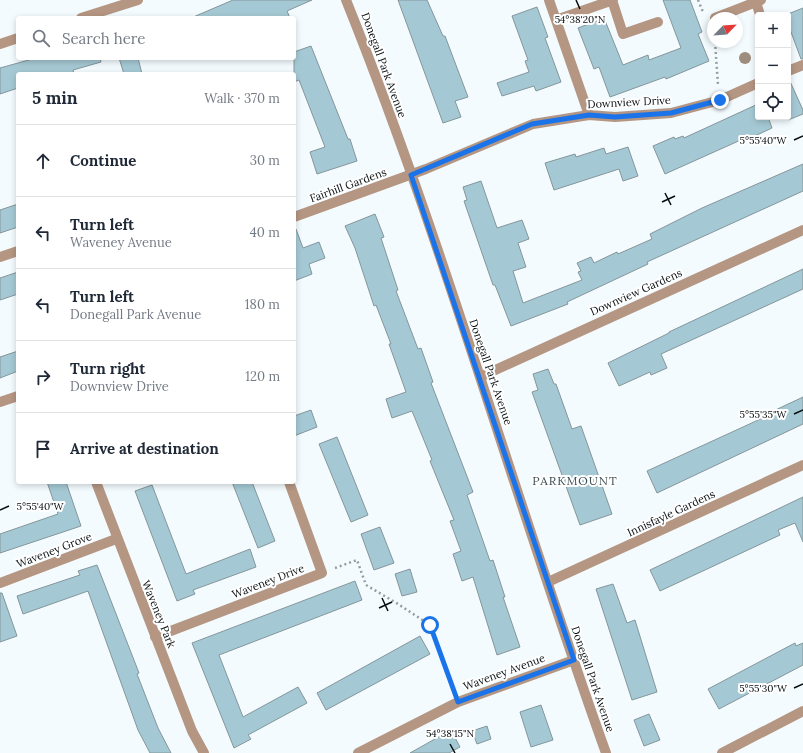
<!DOCTYPE html>
<html lang="en">
<head>
<meta charset="utf-8">
<style>
  body { margin:0; font-family:Lora,serif; background:#f6f6f7; color:#1f2937 }
  .controls { position:absolute; right:12px; top:12px; display:grid; overflow:hidden; border-radius:4px; box-shadow:0 2px 6px #0003 }
  .controls button { width:36px; height:36px; display:grid; place-items:center; padding:0; border:0; border-bottom:1px solid #e0e1e3; background:#fff; color:#1f2937; font:20px sans-serif }
  .compass { position:absolute; left:707px; top:12px; width:36px; height:36px; border-radius:50%; background:#fff; box-shadow:0 2px 6px #0003; rotate:65deg }
  .stop { position:absolute; width:12px; height:12px; margin:-9px; border:3px solid #1a73e8; border-radius:50%; background:#fff }
  .stop.end { background:#1a73e8; border-color:#fff; box-shadow:0 1px 4px #0008 }
  .list { margin:0; padding:0; list-style:none }
  h2 { display:flex; justify-content:space-between; align-items:center; height:52px; margin:0; padding:0 16px; font-size:17px }
  h2 small { font-size:13px; font-weight:400; color:#747a83 }
  .list li { display:grid; grid-template-columns:26px 1fr auto; gap:12px; align-items:center; box-sizing:border-box; height:72px; padding:0 16px; border-top:1px solid #e0e1e3 }
  .list b { display:block; font-size:15px; white-space:nowrap }
  .list p { margin:0; font-size:13px; white-space:nowrap; color:#747a83 }
  .list em { font-size:13px; font-style:normal; color:#747a83 }
  .icon { flex:none; width:22px; height:22px; fill:none; stroke:currentColor; stroke-width:2; stroke-linecap:round; stroke-linejoin:round }
  .map { position:relative; flex:none; width:803px; height:753px; overflow:hidden }
  .search { position:absolute; background:#fff; box-shadow:0 2px 6px #0003; left:16px; top:16px; width:280px; height:44px; display:flex; align-items:center; gap:10px; box-sizing:border-box; padding:0 14px; border-radius:4px; color:#747a83; font-size:15px }
  .panel { position:absolute; background:#fff; box-shadow:0 2px 6px #0003; left:16px; top:72px; width:280px; height:412px; border-radius:4px }
  .map>svg:first-child { display:block }
  .building { fill:#a5c9d4; stroke:#84969b }
  .lines { fill:none; stroke-linecap:round; stroke-linejoin:round }
  .path { stroke:#969da0; stroke-width:2.5; stroke-dasharray:2 3; stroke-linecap:butt }
  .minor { stroke:#b49682; stroke-width:10 }
  .tree { fill:#9e8c7d }
  .route { stroke:#1a73e8; stroke-width:5 }
  .ticks { fill:none; stroke:#070e10; stroke-width:1.5 }
  .labels { text-anchor:middle; stroke-width:4; stroke-linejoin:round; paint-order:stroke }
  .street-label { font-size:11px; fill:#070e10; stroke:#fff }
  .neighbourhood-label { font-size:12px; letter-spacing:1px; fill:#3e4f54; stroke:#fff }
  .ticks-label { font-size:10px; text-anchor:middle; fill:#070e10; stroke:#fff; stroke-width:4; stroke-linejoin:round; paint-order:stroke }
</style>
</head>
<body>
<div class="map">
<svg width="803" height="753" viewBox="0 0 803 753">
  <rect width="100%" height="100%" fill="#f3fbfe"/>
  <path class="building" d="M233 0H312L287 11 290 18H191Z
    M398 0H427L443 36H445L468 97 455 101 461 117 443 123Z
    M663 0H690L702 32 698 34 709 61 666 79 665 77 610 97 599 67 594 69 578 28 604 18 623 65 648 55 649 60 681 48Z
    M537 7 548 37 545 38 561 82 536 91 534 86 502 96 497 83 529 72 525 61 528 60 512 16Z
    M803 8V59H801L788 24V14Z
    M311 46 348 139H350L357 161 317 174 310 152 325 147 299 80 294 82V52Z
    M36 58H100L101 62 73 70 74 74H18V88L0 94V68Z
    M119 58H138L142 74H124Z
    M788 77 803 110V114L788 120Z
    M758 104V117H768L772 128 744 141 743 139 665 174 653 146 674 137 675 139 683 136 684 138Z
    M628 147 638 176 623 181 619 169 554 190 545 163 575 154 576 157 604 148 606 154Z
    M803 164V191L647 262 648 264 567 302 568 304 511 326 495 285H493L464 201 467 200 463 187 481 181 497 228 522 220 529 239 518 243 526 267 513 271 523 303 582 280 578 272 581 271 577 263 591 257 594 263 617 252 618 254 652 239 650 234 702 208Z
    M18 204V227L0 233V210Z
    M375 214 384 237 381 238 398 290 396 291 418 349 421 348 433 382 431 383 473 492 467 495 490 561 493 560 505 597H503L520 647 497 655 473 577 462 581 453 554 461 551 450 521 454 520 430 461 432 460 412 411 392 418 386 399 406 392 389 344H391L376 305 374 306 355 248 345 226Z
    M294 229H296L303 248 319 242 325 258 309 264 312 274 294 281Z
    M803 269V289L661 354 667 368 651 375 650 372 619 386 608 363 669 333V332Z
    M18 272V294L0 300V278Z
    M18 351V371L0 378V357Z
    M548 369 554 384H556L572 429 581 426 612 514 580 525 532 392 538 390 533 374Z
    M803 397V424L657 493 647 471 767 416V414Z
    M311 410 317 427 294 436V416Z
    M337 437 368 515 351 522 319 444Z
    M47 482H66L81 526 0 553V534L58 514Z
    M232 482H252L275 541 258 548Z
    M152 485 186 574 250 549 256 567 193 590 195 594 177 601 135 491Z
    M803 497V542L795 523 778 530 780 535 660 591 650 570Z
    M380 527 394 563 374 570 361 534Z
    M97 565 139 673 137 674 158 728 171 753H150L138 730 88 591 23 614 17 596 80 575 78 571Z
    M410 569 417 592 402 596 395 574Z
    M355 581 362 600 219 655 243 717 298 687 307 703 248 735 251 739 234 748 192 643Z
    M613 584 627 623 635 620 657 692 632 700 596 589Z
    M0 593H2L17 636 0 642Z
    M420 636 430 654 326 710 317 693Z
    M795 643 796 646 803 643V665L719 709 708 689Z
    M541 705 553 740 531 747 520 712Z
    M649 714 660 740 644 746 634 720Z
    M487 726 491 739 477 744 472 731Z
    M451 730 460 747 449 753H410Z"/>
  <g class="lines">
    <path class="path" d="M698 0 703 12
      M715 42 718 85
      M335 568 357 560 366 585 398 604 430 625 453 688"/>
    <path class="minor" d="M346 0C445 246 516 503 606 753
      M549 0 589 115
      M612 0 623 34 658 22
      M756 2 760 15
      M81 18 138 0
      M715 18 761 0
      M556 20 613 0
      M0 44 18 38
      M788 71 803 65
      M294 217 426 169 533 124 589 115 615 117 671 113 720 100 758 83
      M0 257 18 251
      M480 377 803 230
      M0 402 18 396
      M96 482 192 731 204 753
      M548 582 803 465
      M0 583 116 539
      M155 637 322 573 289 482
      M358 753 458 702 574 660
      M722 753 803 711"/>
  </g>
  <circle class="tree" cx="745" cy="58" r="6"/>
  <g class="lines">
    <path class="route" d="M430 625 458 702 574 660 411 175 532 124 589 115 615 117 671 113 720 100"/>
  </g>
  <path class="ticks" d="M576 0 580 9M794 140 803 136M665 193 671 205M662 202 675 196M794 414 803 410M0 510 9 506M382 598 388 611M379 608 392 602M794 688 803 684M450 744 455 753"/>
  <g class="labels">
    <g class="street-label">
      <text transform="translate(384 65) rotate(70)" y="4">Donegall Park Avenue</text>
      <text transform="translate(629 102) rotate(-3)" y="4">Downview Drive</text>
      <text transform="translate(348 185) rotate(-20)" y="4">Fairhill Gardens</text>
      <text transform="translate(636 292) rotate(-24)" y="4">Downview Gardens</text>
      <text transform="translate(491 372) rotate(71)" y="4">Donegall Park Avenue</text>
      <text transform="translate(671 513) rotate(-25)" y="4">Innisfayle Gardens</text>
      <text transform="translate(54 550) rotate(-21)" y="4">Waveney Grove</text>
      <text transform="translate(268 581) rotate(-21)" y="4">Waveney Drive</text>
      <text transform="translate(159 614) rotate(68)" y="4">Waveney Park</text>
      <text transform="translate(504 672) rotate(-20)" y="4">Waveney Avenue</text>
      <text transform="translate(593 679) rotate(71)" y="4">Donegall Park Avenue</text>
    </g>
    <g class="neighbourhood-label">
      <text x="575" y="485">PARKMOUNT</text>
    </g>
  </g>
  <g class="ticks-label">
    <text x="580" y="23">54°38'20"N</text>
    <text x="763" y="144">5°55'40"W</text>
    <text x="763" y="418">5°55'35"W</text>
    <text x="40" y="510">5°55'40"W</text>
    <text x="763" y="692">5°55'30"W</text>
    <text x="450" y="737">54°38'15"N</text>
  </g>
</svg>
<div class="controls">
<button>+</button>
<button>−</button>
<button><svg class="icon" aria-label="locate" viewBox="0 0 24 24"><circle cx="12" cy="12" r="6"/><path d="M12 2v4M12 18v4M2 12h4M18 12h4"/></svg></button>
</div>
<svg class="compass" viewBox="-18 -18 36 36"><path d="M0-13l5 13h-10z" fill="#e53935"/><path d="M0 13l5-13h-10z" fill="#747a83"/></svg>
<div class="stop" style="left:430px;top:625px"></div>
<div class="stop end" style="left:720px;top:100px"></div>
<div class="search"><svg class="icon" aria-label="search" viewBox="0 0 24 24"><circle cx="10" cy="10" r="6"/><path d="M15 15l6 6"/></svg>Search here</div>
<section class="panel">
<h2>5 min<small>Walk · 370 m</small></h2>
<ul class="list">
<li><svg class="icon" aria-label="ahead" viewBox="0 0 24 24"><path d="M12 20V5M6 11l6-6 6 6"/></svg><div><b>Continue</b></div><em>30 m</em></li>
<li><svg class="icon" aria-label="left" viewBox="0 0 24 24"><path d="M17 20v-9H6M10 6l-5 5 5 5"/></svg><div><b>Turn left</b><p>Waveney Avenue</p></div><em>40 m</em></li>
<li><svg class="icon" aria-label="left" viewBox="0 0 24 24"><path d="M17 20v-9H6M10 6l-5 5 5 5"/></svg><div><b>Turn left</b><p>Donegall Park Avenue</p></div><em>180 m</em></li>
<li><svg class="icon" aria-label="right" viewBox="0 0 24 24"><path d="M7 20v-9h11M14 6l5 5-5 5"/></svg><div><b>Turn right</b><p>Downview Drive</p></div><em>120 m</em></li>
<li><svg class="icon" aria-label="arrive" viewBox="0 0 24 24"><path d="M6 21V4h12l-3 4 3 4H6"/></svg><div><b>Arrive at destination</b></div></li>
</ul>
</section>
</div>
</body>
</html>
